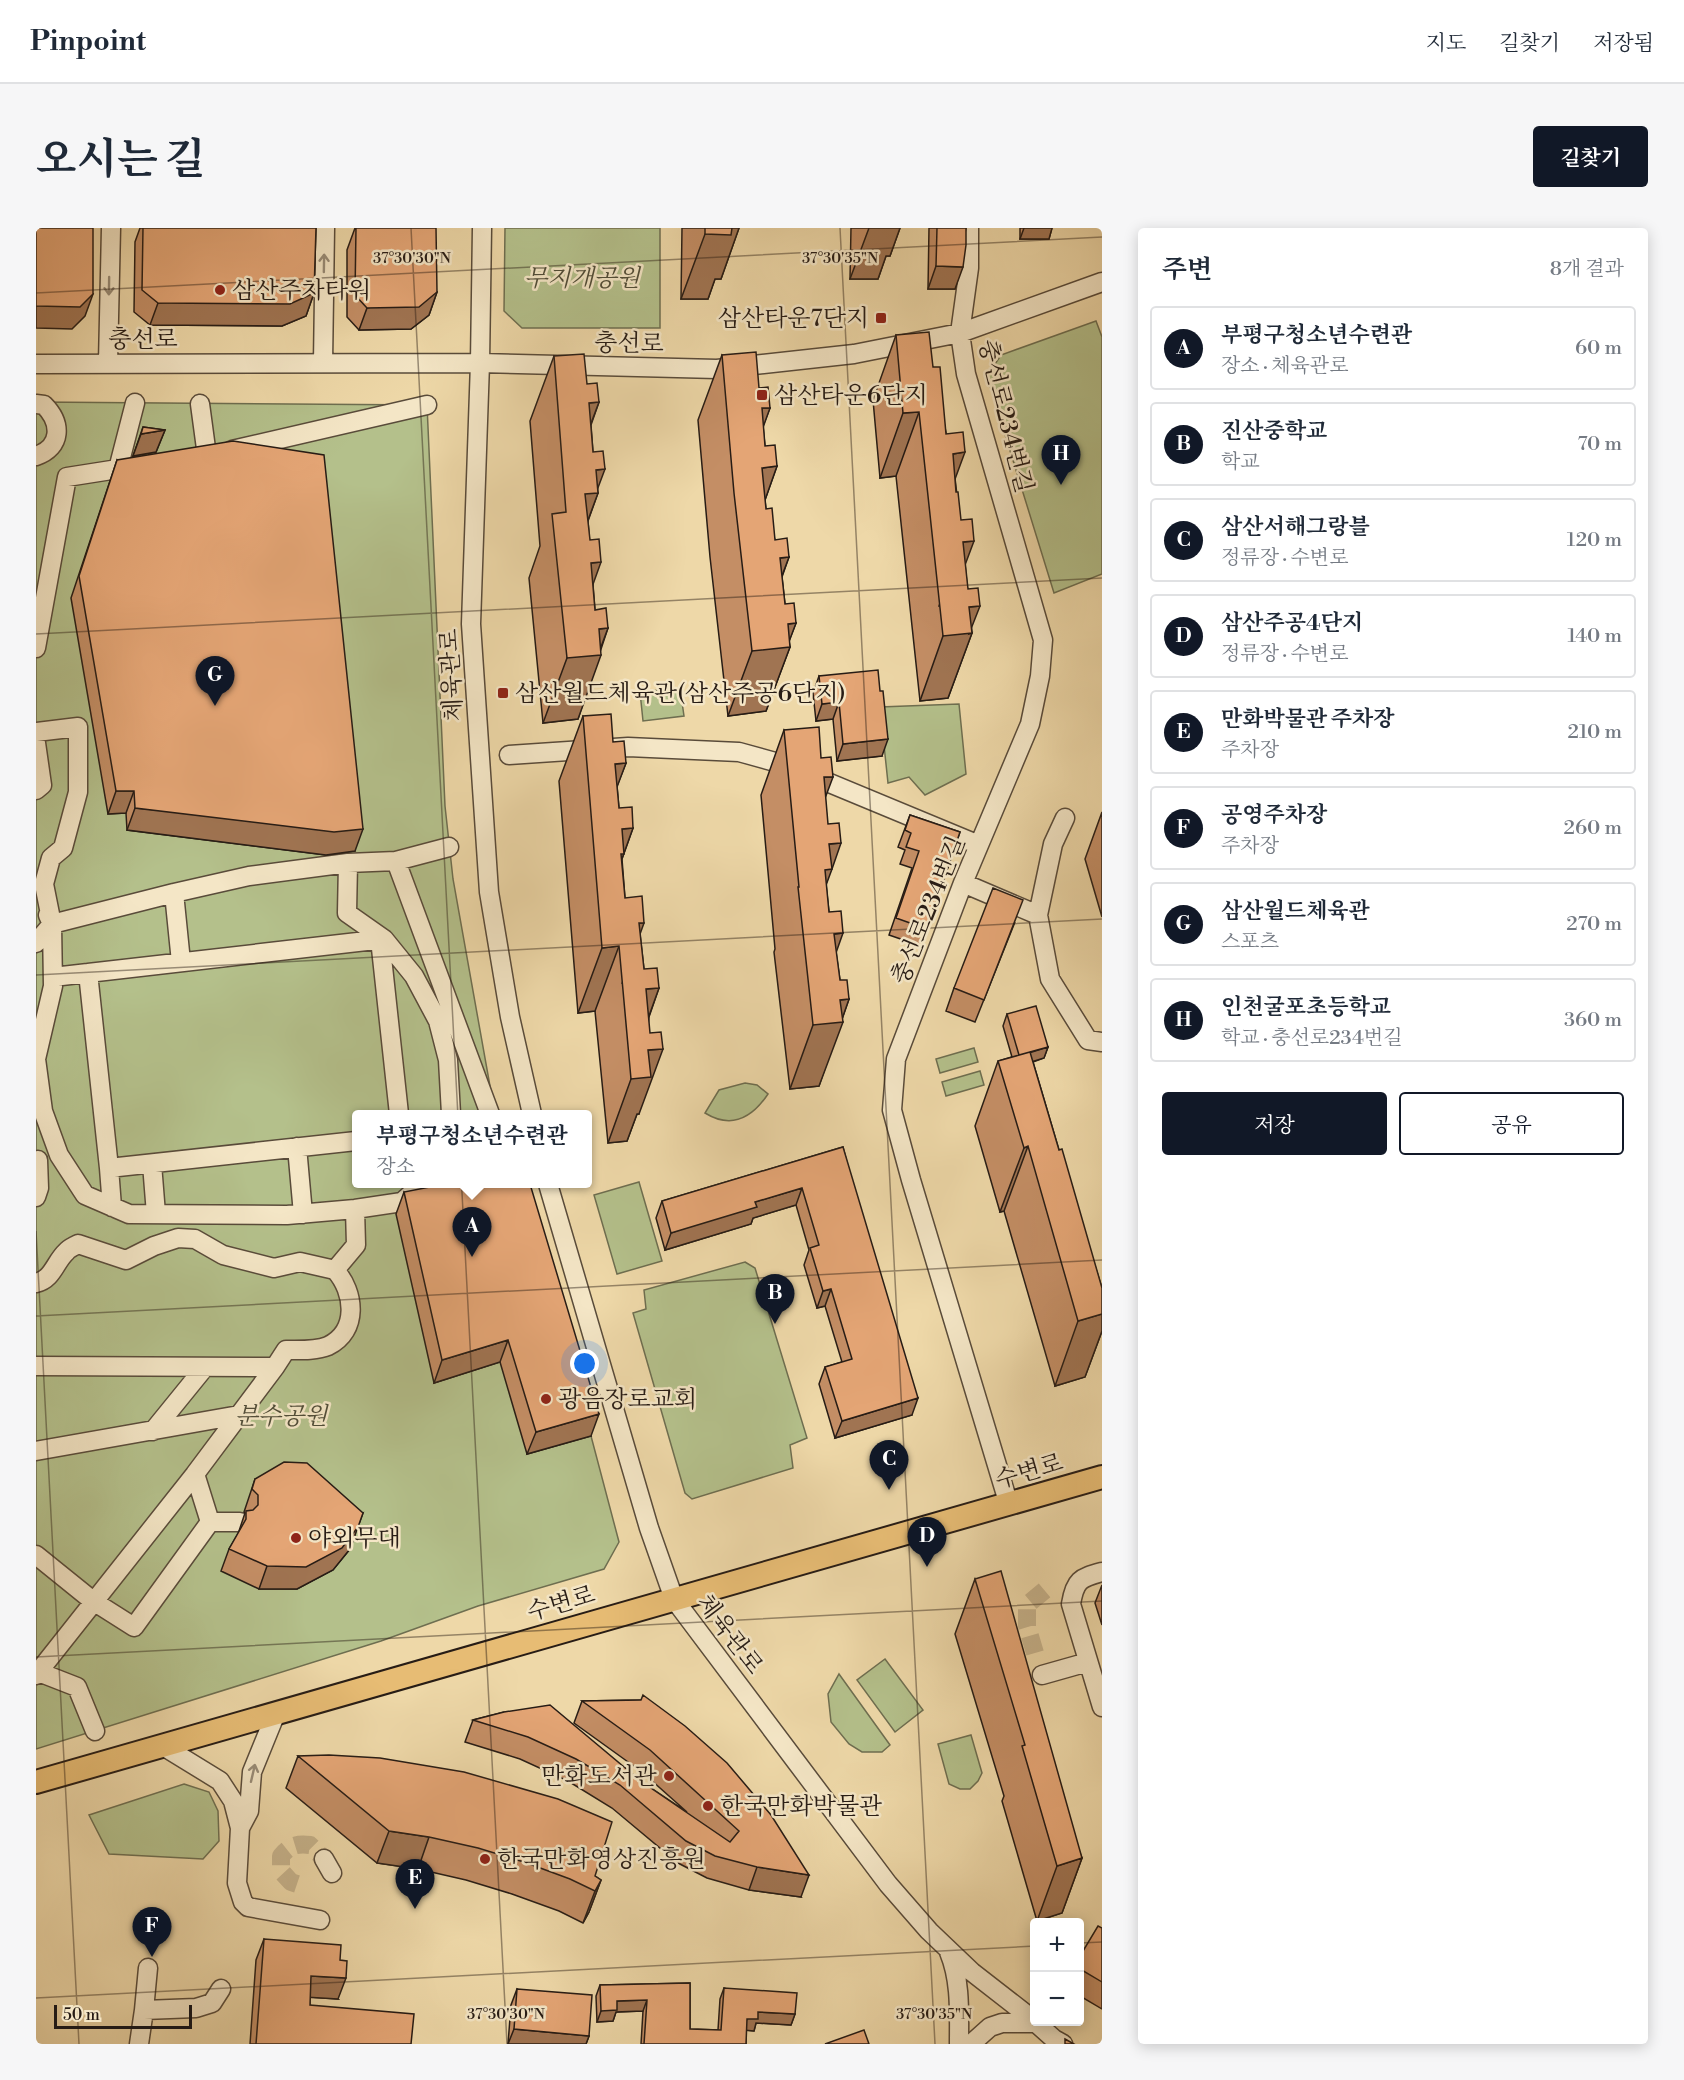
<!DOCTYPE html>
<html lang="ko">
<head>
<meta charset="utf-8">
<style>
  body { margin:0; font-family:"Libre Bodoni","Noto Serif KR",serif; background:#f6f6f7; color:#1f2937 }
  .controls { position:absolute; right:18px; bottom:18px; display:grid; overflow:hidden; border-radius:6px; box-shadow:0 3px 15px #0003 }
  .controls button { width:54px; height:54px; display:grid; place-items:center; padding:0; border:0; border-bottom:2px solid #e0e1e3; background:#fff; color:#1f2937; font:30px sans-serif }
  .scale { position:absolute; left:18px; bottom:15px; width:138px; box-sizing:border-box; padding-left:6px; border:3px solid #271c15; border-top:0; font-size:16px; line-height:21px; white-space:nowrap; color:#271c15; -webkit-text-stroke:4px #f4e6c6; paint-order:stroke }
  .you { position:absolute; left:549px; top:1136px; width:21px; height:21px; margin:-15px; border:4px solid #fff; border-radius:50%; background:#1a73e8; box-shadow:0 0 0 9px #1a73e833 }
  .badge { display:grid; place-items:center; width:39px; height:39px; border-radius:50%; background:#111827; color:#fff; font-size:20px; font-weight:700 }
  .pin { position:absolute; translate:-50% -50px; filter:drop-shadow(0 2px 3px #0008) }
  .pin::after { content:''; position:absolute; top:32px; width:21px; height:18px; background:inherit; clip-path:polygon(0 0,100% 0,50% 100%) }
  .popup { position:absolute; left:316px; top:882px; width:240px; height:78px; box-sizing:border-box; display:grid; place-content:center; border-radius:6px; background:#fff; filter:drop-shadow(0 2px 4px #0005); font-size:20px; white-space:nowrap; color:#747a83 }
  .popup b { font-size:22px; color:#1f2937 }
  .popup::after { content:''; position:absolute; left:50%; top:100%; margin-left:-12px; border:12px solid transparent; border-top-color:#fff }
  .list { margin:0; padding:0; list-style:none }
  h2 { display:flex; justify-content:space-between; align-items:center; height:78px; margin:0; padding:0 24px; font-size:26px }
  h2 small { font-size:20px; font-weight:400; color:#747a83 }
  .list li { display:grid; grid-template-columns:39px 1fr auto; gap:18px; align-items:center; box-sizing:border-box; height:84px; margin:0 12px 12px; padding:0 12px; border:2px solid #e0e1e3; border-radius:6px }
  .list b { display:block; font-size:22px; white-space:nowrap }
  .list p { margin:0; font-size:20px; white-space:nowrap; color:#747a83 }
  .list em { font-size:20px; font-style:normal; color:#747a83 }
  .actions { display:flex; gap:12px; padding:18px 24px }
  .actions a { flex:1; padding:14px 0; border:2px solid #111827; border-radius:6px; text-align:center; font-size:21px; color:#111827 }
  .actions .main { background:#111827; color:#fff }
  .map { position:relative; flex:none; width:1066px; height:1816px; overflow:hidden; border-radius:6px }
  header { display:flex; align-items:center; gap:36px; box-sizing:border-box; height:84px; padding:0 30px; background:#fff; border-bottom:2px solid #e0e1e3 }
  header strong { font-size:28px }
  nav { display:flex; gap:33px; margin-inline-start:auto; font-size:21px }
  .intro { display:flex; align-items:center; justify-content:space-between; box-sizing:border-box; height:144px; padding:0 36px }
  h1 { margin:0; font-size:42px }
  .button { padding:15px 27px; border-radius:6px; background:#111827; color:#fff; font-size:21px; font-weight:700 }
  main { display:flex; gap:36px; padding:0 36px }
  aside { flex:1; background:#fff; border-radius:6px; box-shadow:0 3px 15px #0003 }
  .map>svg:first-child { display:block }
  .green { fill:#b4c08b; stroke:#6e6e50; stroke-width:1.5 }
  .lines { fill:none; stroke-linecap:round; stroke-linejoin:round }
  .minor-tunnel { stroke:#c6b28b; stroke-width:18; stroke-dasharray:18 9; stroke-linecap:butt }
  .minor-casing { stroke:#594b3a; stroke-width:21 }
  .major-casing { stroke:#271c15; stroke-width:26 }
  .minor { stroke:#f4e6c6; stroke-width:18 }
  .major { stroke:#e7bc74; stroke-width:22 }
  .wall { fill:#c48e65; stroke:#271c15; stroke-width:1.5 }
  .shaded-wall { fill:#a07452; stroke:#271c15; stroke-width:1.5 }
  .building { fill:#e4a575; stroke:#271c15; stroke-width:1.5 }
  .oneway { stroke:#988b76 }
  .ticks { fill:none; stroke:#271c15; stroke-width:1.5; stroke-opacity:0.45 }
  .poi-dot { fill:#8f2418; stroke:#f4e6c6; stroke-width:2 }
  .labels { text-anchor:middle; stroke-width:5; stroke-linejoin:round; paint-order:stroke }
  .park-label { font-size:24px; font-style:italic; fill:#514d38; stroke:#f4e6c6 }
  .poi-label { font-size:24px; fill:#271c15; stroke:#f4e6c6; text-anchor:start }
  .street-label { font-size:24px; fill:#271c15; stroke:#f4e6c6 }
  .ticks-label { font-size:15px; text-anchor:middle; fill:#271c15; stroke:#f4e6c6; stroke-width:5; stroke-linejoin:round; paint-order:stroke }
</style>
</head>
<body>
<header>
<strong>Pinpoint</strong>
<nav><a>지도</a><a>길찾기</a><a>저장됨</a></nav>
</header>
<div class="intro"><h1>오시는 길</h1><a class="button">길찾기</a></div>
<main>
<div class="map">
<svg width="1066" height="1816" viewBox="0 0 1066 1816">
  <rect width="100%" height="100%" fill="#eed8a8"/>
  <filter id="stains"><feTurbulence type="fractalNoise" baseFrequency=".00333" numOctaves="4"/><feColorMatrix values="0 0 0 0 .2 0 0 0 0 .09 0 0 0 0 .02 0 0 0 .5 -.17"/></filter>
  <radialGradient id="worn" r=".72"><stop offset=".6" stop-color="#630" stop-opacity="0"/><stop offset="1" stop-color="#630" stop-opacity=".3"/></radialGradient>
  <path class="green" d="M469 0H624V100H486L468 83Z
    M1060 93 1066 109V346L1018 365 951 148 965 127Z
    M0 174 391 177 409 578 417 651 459 886H320V956H480L555 1208 583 1314 568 1341 442 1378 345 1413 0 1521Z
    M644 460 648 488 607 493 604 464Z
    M923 476 930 546 889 567 873 549 852 555 844 479Z
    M938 820 942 834 904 845 900 831Z
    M944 843 948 857 910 868 906 854Z
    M709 855 721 857 732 866C716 890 695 901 669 885L683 862Z
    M603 954 626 1033 581 1046 558 967Z
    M709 1034 719 1040 771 1210 754 1217 757 1240 656 1271 649 1265 597 1085 610 1081 608 1062Z
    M849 1431 887 1482 859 1504 821 1452Z
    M803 1446 854 1517 846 1524H826L813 1516 795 1494 792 1466Z
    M935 1507 946 1545 942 1553 934 1561H924L913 1556 902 1516Z
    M148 1556 173 1564 182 1583 183 1613 167 1631 73 1626 53 1587Z"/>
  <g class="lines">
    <path class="minor-tunnel" d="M999 1425 991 1398V1377L1009 1362
      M261 1656 255 1654 245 1643V1628C253 1618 261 1615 274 1617L288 1631"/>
    <g class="minor-casing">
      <path id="minor" d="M446 0 444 135 435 396 453 664 474 789 496 886
        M933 0V40L924 105 930 146 1007 412 1004 448 994 496 927 655 860 831 856 882 875 952 973 1277
        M72 135 75 0
        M287 135 289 0
        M0 136 444 135 681 141 818 126 924 105 1066 54
        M0 176 8 177C26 195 26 219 0 228
        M164 176 171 228
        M196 222 391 177
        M82 241 99 175
        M0 420 31 249 101 238
        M0 504 42 499V564L27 620 15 630 8 656 16 696 17 758 0 831 7 883 23 927 49 967 93 986 251 987 319 981 366 974 386 956
        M0 515 6 557 0 562
        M473 527 592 519 703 524 750 537 943 617
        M360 633 454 886
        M312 635 311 685 348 711 378 748 402 793 412 832 415 886
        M927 655 1002 687 1014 751 1052 812 1066 814
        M138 665 145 734
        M12 687 16 696 138 665 213 648 312 635 360 633 413 619
        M1002 687 1017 616 1029 590
        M344 711 363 886
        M0 715 16 696
        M52 745 73 940 320 913
        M17 749 348 711
        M261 919 267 986
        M116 936 120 986
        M73 940 76 979
        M512 956 613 1300 638 1371 852 1656 893 1703 936 1744 999 1793
        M0 969 3 960 2 932
        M0 1055C17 1051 19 1034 30 1024 33 1020 39 1018 42 1016L90 1032 118 1018 142 1010 159 1011 187 1027 238 1040 264 1034 299 1042 320 1017 319 981
        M0 1138 239 1139
        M117 1203 169 1139
        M0 1223 203 1187
        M204 1294H174L159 1246 239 1139 250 1122C262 1122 280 1123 292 1118 323 1103 319 1064 299 1042
        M0 1327 57 1373 98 1399 174 1294
        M1066 1344C1044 1350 1039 1352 1035 1376L1066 1479
        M0 1443 41 1459 59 1503
        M0 1447 159 1246
        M1006 1447 1052 1434
        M127 1518 184 1553 197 1573 204 1600 201 1655 207 1674 212 1679 284 1692
        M204 1600 213 1583 216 1544 240 1485
        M288 1631 296 1645
        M913 1724C925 1753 923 1785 923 1816
        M108 1782 112 1740
        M999 1794 1018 1811 1027 1816
        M103 1816 108 1782 160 1780 176 1775 185 1761
        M935 1816 954 1799 966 1795H1001"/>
    </g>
    <g class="major-casing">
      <path id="major" d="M0 1554 1066 1249"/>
    </g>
    <use href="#minor" class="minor"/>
    <use href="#major" class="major"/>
  </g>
  <path class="wall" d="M104 0H280L278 65 270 88 246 98 114 97 98 84 99 14Z
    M319 0 401 64 393 87 375 101 323 102 311 89V22Z
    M646 0H703L685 51H679L672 71H645Z
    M815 0H864L854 28H850L842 51H814Z
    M893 0H930L919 61H892Z
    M984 0H1016L1013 11H984Z
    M860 107 897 139 919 250 929 336 936 405 912 470 884 473 860 248 844 250 837 172Z
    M686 127 734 180 727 198 729 218 741 238 729 272 730 281 739 312 753 329 746 349 749 376 760 395 753 413 754 419 730 483 692 488 674 329 662 192Z
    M518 128 551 156 563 174 555 197 557 224 562 265 552 293 559 382 572 400 542 491 507 495 493 350 504 318 494 193Z
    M107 199 129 202 120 224 97 228Z
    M81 232 319 623 290 627 91 602 90 585 72 586 35 370Z
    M783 448 846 528 801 533 797 491 780 493 777 465Z
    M547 488 577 514 590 535 581 558 583 580 597 600 586 631 589 670 604 706 608 741 623 760 613 789 603 886H601L591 913 572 915 559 783 542 785 523 553Z
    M748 502 789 569 795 640 790 656 793 684 800 724 804 752 813 771 783 858 754 861 738 724 739 721 725 567Z
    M1066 584V689L1049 631Z
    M874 587 924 604 885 718 853 707 876 640 864 636 869 622 862 619Z
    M979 694 939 794 910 783 918 760Z
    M971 786 1012 819 1008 830 997 834 1023 922 1066 1060V1103L1049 1149 1019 1158 968 983 964 984 939 898 962 833 976 829 967 798Z
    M807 919 876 1187 799 1210 783 1156 789 1139 806 1134 789 1078 781 1080 768 1037 773 1022 760 977 717 990 715 996 629 1022 620 990 626 973Z
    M368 964 555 1208 491 1226 464 1134 398 1155 360 986Z
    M219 1251 319 1308 314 1321 297 1342 261 1361H223L185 1343 193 1321 202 1306 209 1285 208 1284Z
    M939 1351 1046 1630 1026 1685 1001 1693 966 1573 968 1568 919 1406Z
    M1066 1357V1397L1059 1375Z
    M605 1472 765 1669 713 1662 671 1650 642 1635 576 1580 532 1553 484 1531 429 1514 437 1492 468 1484 606 1554 651 1584 606 1544 538 1495 546 1473Z
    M262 1528 559 1648 565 1652 553 1684 547 1695 523 1683 476 1666 430 1652 382 1641 341 1635 250 1560Z
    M1066 1700V1781L1044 1768V1728Z
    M228 1711 302 1771 274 1769V1777L375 1816H214L220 1732Z
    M654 1755V1801L682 1802 684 1771 688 1760 759 1786 755 1797 720 1795 718 1803 710 1802V1816H605L607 1783 580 1784 577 1793 561 1794 560 1768 564 1757Z
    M481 1761 553 1808 550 1816H472L475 1777Z"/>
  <path class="shaded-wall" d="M691 0H703L685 51H679L672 71H645L669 6Z
    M833 0H864L854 28H850L842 51H814Z
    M988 0H1016L1013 11H984Z
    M900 38 927 39 919 61H892Z
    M401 64 393 87 375 101 323 102 331 80Z
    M278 65 270 88 246 98 114 97 122 75Z
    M57 66 49 88 36 101 0 100V78Z
    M563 174 539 238 553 175Z
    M726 180H734L711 244Z
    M883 184 860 248 844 250 867 185Z
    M129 202 120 224 97 228 105 206Z
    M929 224 905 289 917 226Z
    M741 238 718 303 726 240Z
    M569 241 560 265H562L538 330 549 266 560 242Z
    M938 313 914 377 903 378 927 314Z
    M753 329 729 393 744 330Z
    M565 334 542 398 555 335Z
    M944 378 933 406 936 405 912 470 884 473 907 408 933 379Z
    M760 395 751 419H754L730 483 692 488 716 423 752 396Z
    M572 400 562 427H565L542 491 507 495 531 430 563 401Z
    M803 474 797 491 780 493 786 476Z
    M852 511 846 528 801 533 807 516Z
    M590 535 566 599 579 536Z
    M788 549H797L773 613Z
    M80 563H98L90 585 72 586Z
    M99 580 327 601 319 623 290 627 91 602Z
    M597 600 574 664 586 601Z
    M805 615 796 641 772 706 793 616Z
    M603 695H608L586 756Z
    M807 705 784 770 798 706Z
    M583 718 559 783 542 785 566 720Z
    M623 760 600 824 610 761Z
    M813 771 805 794H807L783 858 754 861 777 797 804 772Z
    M1012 819 1008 830 979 839 983 828Z
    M627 821 603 886H601L591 913 572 915 595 851 612 822Z
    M992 918 968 983 964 984 988 920Z
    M766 960 760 977 717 990 715 996 629 1022 635 1005 719 974Z
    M795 1061 789 1078 781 1080 787 1063Z
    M1066 1086V1103L1049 1149 1019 1158 1042 1093Z
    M472 1112 464 1134 398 1155 406 1132Z
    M882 1170 876 1187 799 1210 806 1193Z
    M563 1186 555 1208 491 1226 500 1204Z
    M327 1285 314 1321 297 1342 261 1361H223L231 1338Z
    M353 1603 393 1609 382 1641 341 1635Z
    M1046 1630 1026 1685 1001 1693 1021 1638Z
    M721 1639 773 1647 765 1669 713 1662Z
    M565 1652 553 1684 547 1695 559 1663Z
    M275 1748 310 1750 302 1771 268 1769Z
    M611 1772 607 1783 580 1784 577 1793 561 1794 565 1783 581 1773Z
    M722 1784 759 1786 755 1797 720 1795 718 1803 707 1802 711 1791Z
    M478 1801 553 1808 550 1816H472Z"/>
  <path class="building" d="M0 0H57V66L44 79 0 78Z
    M107 0H280L278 65 254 76 122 75 106 62Z
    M320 0H400L401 64 383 79 331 80 319 67Z
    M669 0H696L695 7 669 6Z
    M901 0H930V17L927 39 900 38Z
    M893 104 897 139H904L910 206 927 204 929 224 917 226 920 264H922L925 292 936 291 938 313 927 314 932 361 942 360 944 378 933 379 936 405 907 408 883 184 867 185 860 107Z
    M720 124 723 160 732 159 734 180H726L729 218 739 217 741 238 726 240 730 281 736 280 739 312 751 310 753 329 744 330 749 376 758 375 760 395 752 396 754 419 716 423 698 265 686 127Z
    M548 126 551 156 561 155 563 174 553 175 557 224 567 223 569 241 560 242 562 265 549 266 554 312 563 311 565 334 555 335 559 382 570 380 572 400 563 401 565 427 531 430 516 286 530 284 518 128Z
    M107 199 129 202 105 206Z
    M197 213 288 227 327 601 298 604 99 580 98 563H80L43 348 81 232Z
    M842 442 844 463H847L852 511 807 516 803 474 786 476 783 448Z
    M575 486 577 514 588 513 590 535 579 536 583 580 596 579 597 600 586 601 588 626H585L589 670 606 668 608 695H603L608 741 621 740 623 760 610 761 614 805 625 804 627 821 612 822 615 849 595 851 583 718 566 720 547 488Z
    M783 499 785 530 795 529 797 549H788L792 596 803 595 805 615 793 616 796 641 789 642 793 684 805 683 807 705 798 706 804 752H811L813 771 804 772 807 794 777 797 762 659H763L748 502Z
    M874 587 924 604 891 701 860 690 883 623 870 619 875 605 869 602Z
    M957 660 987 672 948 772 918 760Z
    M1000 778 1012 819 983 827 971 786Z
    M994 824 1023 922 1026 921 1066 1060V1086L1042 1093 992 918 988 920 962 833Z
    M807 919 882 1170 806 1193 789 1139 816 1131 795 1061 787 1063 774 1020 783 1017 766 960 719 974 721 979 635 1005 626 973Z
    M409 956H494L563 1186 500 1204 472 1112 406 1132 368 964Z
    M248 1234 271 1235 327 1285 322 1299 306 1320 270 1339 231 1338 193 1321 210 1291V1283L217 1282 222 1277V1267L216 1261 219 1251Z
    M965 1343 1046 1630 1021 1638 986 1518 989 1517 939 1351Z
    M607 1467 649 1498 691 1535 735 1587 773 1647 721 1639 679 1628 650 1613 584 1557 540 1531 492 1509 437 1492 468 1484 514 1477 606 1554 694 1614 703 1603 614 1522 546 1473 605 1472Z
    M293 1527 344 1530 428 1544 522 1571 576 1594 559 1648 565 1652 559 1663 534 1651 488 1634 442 1620 393 1609 353 1603 262 1528Z
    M1062 1698 1066 1700V1754L1044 1741V1728Z
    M228 1711 305 1717 304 1732 311 1733 310 1750 275 1748 274 1777 378 1786 375 1816H220Z
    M654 1755V1801L685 1802 688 1760 761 1765 759 1786 722 1784V1791H711L710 1816H608L611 1772 581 1773V1782L565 1783 564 1757Z
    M481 1761 556 1767 553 1808 478 1801Z
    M828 1802 833 1816H789Z
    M1029 1811 1038 1816H1029Z"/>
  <defs><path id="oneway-shaft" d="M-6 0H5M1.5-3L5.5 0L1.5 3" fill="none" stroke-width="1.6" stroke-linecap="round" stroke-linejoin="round" transform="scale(1.5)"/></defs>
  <g class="oneway">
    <use href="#oneway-shaft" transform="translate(288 35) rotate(-89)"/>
    <use href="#oneway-shaft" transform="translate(73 58) rotate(91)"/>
    <use href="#oneway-shaft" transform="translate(217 1545) rotate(-77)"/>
  </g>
  <path class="ticks" d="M375 0 471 1816M804 0 899 1816M0 65 1066 9M0 406 1066 350M0 747 1066 691M0 1003 43 1816M0 1088 1066 1032M0 1429 1066 1373M1044 1715 1066 1714M0 1770 999 1718"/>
  <g class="poi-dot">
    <circle cx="184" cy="62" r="6"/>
    <rect x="839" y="84" width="12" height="12" rx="3"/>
    <rect x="720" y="161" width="12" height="12" rx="3"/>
    <rect x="461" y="459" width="12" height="12" rx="3"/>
    <circle cx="510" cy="1171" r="6"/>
    <circle cx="260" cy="1310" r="6"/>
    <circle cx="633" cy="1548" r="6"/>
    <circle cx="672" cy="1578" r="6"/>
    <circle cx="449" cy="1631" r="6"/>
  </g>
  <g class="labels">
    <g class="park-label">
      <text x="546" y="58">무지개공원</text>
      <text x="245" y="1196">분수공원</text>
    </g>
    <g class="poi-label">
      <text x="196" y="70">삼산주차타워</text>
      <text x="833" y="98" text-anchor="end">삼산타운7단지</text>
      <text x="738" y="175">삼산타운6단지</text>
      <text x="479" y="473">삼산월드체육관(삼산주공6단지)</text>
      <text x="522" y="1179">광음장로교회</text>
      <text x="272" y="1318">야외무대</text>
      <text x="621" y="1556" text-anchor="end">만화도서관</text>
      <text x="684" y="1586">한국만화박물관</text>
      <text x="461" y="1639">한국만화영상진흥원</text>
    </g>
    <g class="street-label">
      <text x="107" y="119">충선로</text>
      <text transform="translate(593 115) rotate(1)" y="8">충선로</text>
      <text transform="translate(970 188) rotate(76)" y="8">충선로234번길</text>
      <text transform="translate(415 447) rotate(-93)" y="8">체육관로</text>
      <text transform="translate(892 682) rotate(-68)" y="8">충선로234번길</text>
      <text transform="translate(993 1243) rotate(-16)" y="8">수변로</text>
      <text transform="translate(525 1375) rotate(-16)" y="8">수변로</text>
      <text transform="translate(694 1406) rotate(53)" y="8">체육관로</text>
    </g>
  </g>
  <g class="ticks-label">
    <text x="376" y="35">37°30'30"N</text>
    <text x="804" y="35">37°30'35"N</text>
    <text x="470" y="1791">37°30'30"N</text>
    <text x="898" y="1791">37°30'35"N</text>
  </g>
  <rect width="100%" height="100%" filter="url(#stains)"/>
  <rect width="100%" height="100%" fill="url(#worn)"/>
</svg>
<div class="controls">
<button>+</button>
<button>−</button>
</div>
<div class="scale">50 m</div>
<div class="you"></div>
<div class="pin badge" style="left:436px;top:1029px">A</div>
<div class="popup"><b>부평구청소년수련관</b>장소</div>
<div class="pin badge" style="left:739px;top:1096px">B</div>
<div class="pin badge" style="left:853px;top:1262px">C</div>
<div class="pin badge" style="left:891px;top:1339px">D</div>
<div class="pin badge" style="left:379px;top:1681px">E</div>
<div class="pin badge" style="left:116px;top:1729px">F</div>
<div class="pin badge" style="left:179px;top:478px">G</div>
<div class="pin badge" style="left:1025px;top:257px">H</div>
</div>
<aside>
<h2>주변<small>8개 결과</small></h2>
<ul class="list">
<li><span class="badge">A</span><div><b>부평구청소년수련관</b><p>장소 · 체육관로</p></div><em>60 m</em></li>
<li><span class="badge">B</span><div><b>진산중학교</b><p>학교</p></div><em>70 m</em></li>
<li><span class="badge">C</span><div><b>삼산서해그랑블</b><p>정류장 · 수변로</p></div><em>120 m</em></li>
<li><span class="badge">D</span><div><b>삼산주공4단지</b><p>정류장 · 수변로</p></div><em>140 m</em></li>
<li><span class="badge">E</span><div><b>만화박물관 주차장</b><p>주차장</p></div><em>210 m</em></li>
<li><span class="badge">F</span><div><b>공영주차장</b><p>주차장</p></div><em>260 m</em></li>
<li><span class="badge">G</span><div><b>삼산월드체육관</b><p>스포츠</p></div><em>270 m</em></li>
<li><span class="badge">H</span><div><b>인천굴포초등학교</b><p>학교 · 충선로234번길</p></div><em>360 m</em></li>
</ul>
<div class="actions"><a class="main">저장</a><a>공유</a></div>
</aside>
</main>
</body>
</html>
